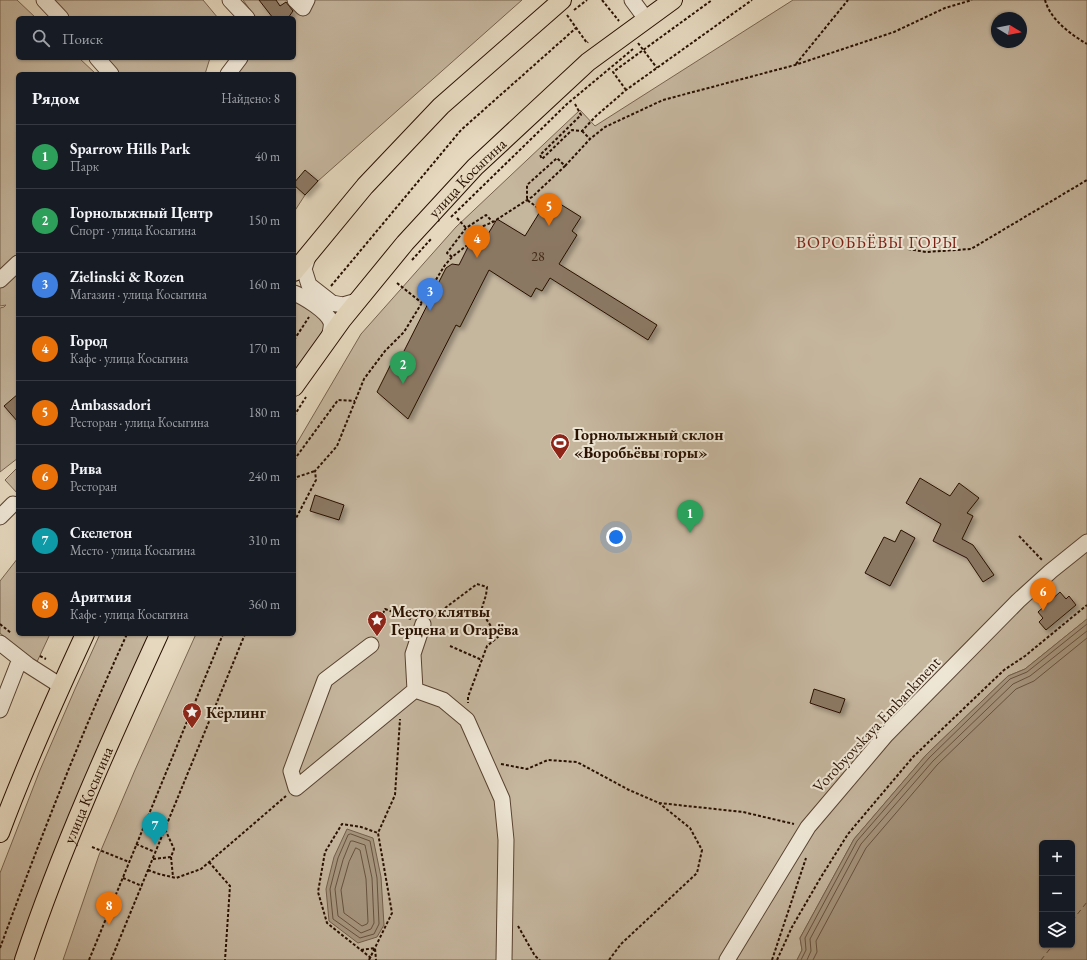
<!DOCTYPE html>
<html lang="ru">
<head>
<meta charset="utf-8">
<style>
  body { margin:0; font-family:"EB Garamond",serif; background:#242831; color:#f1f3f6 }
  .controls { position:absolute; right:12px; bottom:12px; display:grid; overflow:hidden; border-radius:6px; box-shadow:0 1px 3px #0004 }
  .controls button { width:36px; height:36px; display:grid; place-items:center; padding:0; border:0; border-bottom:1px solid #363941; background:#171b24; color:#f1f3f6; font:20px sans-serif }
  .compass { position:absolute; left:991px; top:12px; width:36px; height:36px; border-radius:50%; background:#171b24; box-shadow:0 1px 3px #0004; rotate:100deg }
  .you { position:absolute; left:616px; top:537px; width:14px; height:14px; margin:-10px; border:3px solid #fff; border-radius:50%; background:#1a73e8; box-shadow:0 0 0 6px #1a73e833 }
  .badge { display:grid; place-items:center; width:26px; height:26px; border-radius:50%; background:#c59692; color:#fff; font-size:13px; font-weight:700 }
  .pin { position:absolute; translate:-50% -33px; filter:drop-shadow(0 1px 2px #0008) }
  .pin::after { content:''; position:absolute; top:21px; width:14px; height:12px; background:inherit; clip-path:polygon(0 0,100% 0,50% 100%) }
  .list { margin:0; padding:0; list-style:none }
  h2 { display:flex; justify-content:space-between; align-items:center; height:52px; margin:0; padding:0 16px; font-size:17px }
  h2 small { font-size:13px; font-weight:400; color:#9ea1a6 }
  .list li { display:grid; grid-template-columns:26px 1fr auto; gap:12px; align-items:center; box-sizing:border-box; height:64px; padding:0 16px; border-top:1px solid #363941 }
  .list b { display:block; font-size:15px; white-space:nowrap }
  .list p { margin:0; font-size:13px; white-space:nowrap; color:#9ea1a6 }
  .list em { font-size:13px; font-style:normal; color:#9ea1a6 }
  .icon { flex:none; width:22px; height:22px; fill:none; stroke:currentColor; stroke-width:2; stroke-linecap:round; stroke-linejoin:round }
  .map { position:relative; flex:none; width:1087px; height:960px; overflow:hidden }
  .search { position:absolute; background:#171b24; box-shadow:0 1px 3px #0004; left:16px; top:16px; width:280px; height:44px; display:flex; align-items:center; gap:10px; box-sizing:border-box; padding:0 14px; border-radius:6px; color:#9ea1a6; font-size:15px }
  .panel { position:absolute; background:#171b24; box-shadow:0 1px 3px #0004; left:16px; top:72px; width:280px; height:564px; border-radius:6px }
  .map>svg:first-child { display:block }
  .green { fill:#c5b69e; stroke:#77634f; fill-rule:evenodd }
  .water { fill:#a5947d; stroke:#735f4b; fill-rule:evenodd }
  .lines { fill:none; stroke-linecap:round; stroke-linejoin:round }
  .shore { stroke:#67523e; stroke-width:1 }
  .ferry { stroke:#614b38; stroke-width:1; stroke-dasharray:5 4; stroke-linecap:butt }
  .building { fill:#8b7863; stroke:#291000; filter:url(#shadow) }
  .minor-casing { stroke:#584230; stroke-width:17 }
  .major-casing { stroke:#291000; stroke-width:20 }
  .path { stroke:#291000; stroke-width:2; stroke-dasharray:3 2; stroke-linecap:butt }
  .minor { stroke:#eee6d5; stroke-width:15 }
  .major { stroke:#e5d8be; stroke-width:18 }
  .labels { text-anchor:middle; stroke-width:4; stroke-linejoin:round; paint-order:stroke }
  .number-label { font-size:14px; fill:#422a19 }
  .street-label { font-size:16px; fill:#291000; stroke:#eee6d5 }
  .poi-label { font-size:16px; font-weight:bold; fill:#291000; stroke:#eee6d5; text-anchor:start }
  .neighbourhood-label { font-size:17px; letter-spacing:1px; fill:#7a1f14; stroke:#eee6d5 }
</style>
</head>
<body>
<div class="map">
<svg width="1087" height="960" viewBox="0 0 1087 960">
  <defs>
    <filter id="shadow"><feDropShadow dx="3.5" dy="3.5" stdDeviation="2" flood-color="#0004"/></filter>
  </defs>
  <rect width="100%" height="100%" fill="#e5d8be"/>
  <filter id="stains"><feTurbulence type="fractalNoise" baseFrequency=".005" numOctaves="4"/><feColorMatrix values="0 0 0 0 .2 0 0 0 0 .09 0 0 0 0 .02 0 0 0 .5 -.17"/></filter>
  <radialGradient id="worn" r=".72"><stop offset=".6" stop-color="#630" stop-opacity="0"/><stop offset="1" stop-color="#630" stop-opacity=".3"/></radialGradient>
  <path class="green" d="M0 0H17L36 18H18V58H79L96 74H18V458L0 472V308L4 307 6 305 0 306Z
    M47 0H203L218 18H63Z
    M243 0H522L318 181 305 195 294 212V74H232L248 58H294V18H256Z
    M793 0H1087V619L1025 669 1008 676 926 755 854 839 800 938 802 950 797 960H63L99 855 135 770 196 634H294V448L361 334 456 227 580 110 595 126ZM997 18H1021V42H997Z
    M101 58H210L205 74H116Z
    M294 301 329 322 294 373Z
    M18 467V494L5 480Z
    M18 558V634H50L36 664 0 633V581Z
    M100 634H151L15 960H0V873L40 770 75 689Z"/>
  <path class="water" d="M1087 619V960H797L802 950 800 938 854 839 926 755 1008 676 1025 669ZM1042 843H1072V945H1042Z
    M347 829 373 838 381 877 384 925 377 937 358 943 329 921 326 889 334 857Z"/>
  <g class="lines">
    <path class="shore" d="M351 834 370 841 377 878 379 924 374 934 360 938 333 919 330 889 338 858 348 835Z
      M351 841H353L365 845 372 878 374 923 371 929 361 933 338 916 335 889 343 860Z
      M356 848 360 850 366 879 368 922 367 924 362 926 344 913 341 890 349 862Z
      M801 960 806 950 805 938 857 841 929 758 1010 679 1027 672 1087 624
      M807 960 811 951 810 939 861 844 933 761 1013 684 1030 676 1087 631
      M813 960 817 952 816 941 866 848 937 765 1016 689 1034 681 1087 638"/>
    <path class="ferry" d="M1072 921 1087 902
      M1041 960 1053 945"/>
  </g>
  <path class="building" d="M259 0H276L280 6 286 2 293 11 288 18H273Z
    M305 170 318 181 305 195 294 185V183Z
    M549 197 581 217 572 231 577 235 559 264 657 325 648 340 550 278 542 291 536 288 531 297 489 270 460 327 456 325 408 419 377 392 395 356 400 359 446 268 452 264 459 265 468 247 474 250 479 242 482 244 497 219 525 236Z
    M18 394V422L4 406Z
    M920 478 950 496 959 483 979 498 967 513 973 516 962 539 973 545 994 575 983 582 967 558 933 541 941 524 906 503Z
    M315 495 344 505 339 520 310 511Z
    M901 530 915 538 890 586 865 573 884 537 895 542Z
    M1060 592 1066 599 1069 596 1076 605 1046 630 1039 622 1043 618 1038 612Z
    M814 689 845 699 840 713 810 703Z"/>
  <g class="lines">
    <g class="minor-casing">
      <path id="minor" d="M44 0 61 18
        M230 0 247 18
        M295 0 303 8 307 0
        M632 0 646 19
        M97 58 111 74
        M228 74 240 58
        M309 254 304 269 309 285 332 303 343 305 357 301
        M0 280 18 263
        M294 293C304 297 327 311 331 322 332 326 330 333 329 338
        M0 517 13 504
        M0 643 28 665 61 686
        M371 645 325 680 291 771 296 788 415 690 443 700 467 720 502 799 506 840 504 960
        M415 690 413 654 423 624
        M0 710 20 659
        M727 960 808 827 886 735 1018 601 1051 571 1087 542"/>
    </g>
    <g class="major-casing">
      <g id="major">
        <path d="M294 272 365 186 441 106 562 0"/>
        <path id="s1" d="M294 387 342 320 405 243 475 167 588 62 673 0"/>
        <path d="M0 833C25 765 55 699 85 634"/>
        <path id="s2" d="M24 960C61 849 110 741 159 634"/>
      </g>
    </g>
    <path class="path" d="M602 0 619 21
      M1045 0C1050 19 1070 34 1087 44
      M574 10 587 0
      M567 15 587 43 588 42
      M638 43 657 68
      M796 64 848 0
      M626 90 613 72 712 0
      M575 104 581 115 540 155 542 159 572 130 582 131 596 116 626 90 752 0
      M582 131 590 139
      M565 166 590 139 605 127 663 100 795 65 894 32 945 8 972 0
      M451 217 567 104 633 49
      M457 218 466 228
      M471 242 481 227 493 222 527 200 532 197 565 166 557 158 527 185V200L541 210
      M908 249 926 252 971 249 1087 180
      M452 257 447 253 466 228 486 215 493 222
      M412 260 431 239
      M397 283 422 303
      M331 286 461 130 576 28
      M294 340 309 317
      M294 416 306 397
      M294 460 338 400 355 401
      M294 481 297 477 315 471
      M294 522 316 480 315 471 337 446 364 379 385 351 404 332 445 265 452 257 470 243 476 246
      M1019 536 1043 561
      M433 617 477 584 487 587 486 595 481 611 498 637 487 646 468 697V703
      M0 624 11 633
      M375 632 385 609 411 619
      M450 646 482 660
      M40 656 46 659
      M501 764 527 769 548 760 577 762 629 790 659 803 743 812 794 824
      M136 844 155 852
      M92 847 129 862
      M171 857 173 877
      M153 859 171 857 174 849 165 829
      M209 862 230 886 225 960
      M148 870 159 874 176 878 201 869 286 796
      M123 878 142 886
      M518 926 535 956 540 960
      M0 948C39 842 80 736 127 634
      M361 950 375 948 376 960
      M371 958 327 923 318 892 325 852 342 824 361 827 378 833
      M89 960 223 634
      M111 960 245 634
      M369 960 392 913 378 833 395 795 400 719
      M609 960 621 944 697 873 702 850 690 828 659 803
      M772 960 806 858
      M777 960 792 927 821 877 848 834 913 757 1004 670 1025 656 1087 605"/>
    <use href="#minor" class="minor"/>
    <use href="#major" class="major"/>
  </g>
  <defs>
    <g id="stadium-pin" transform="scale(1)"><path d="M0 17L-7.5 6A9.5 9.5 0 1 1 7.5 6Z" fill="#8f2418" stroke="#eee6d5"/><path d="M0-5a6.5 5 0 1 0 0 10a6.5 5 0 1 0 0-10ZM-3.5-1.8h7v3.6h-7Z" fill="#fff"/></g>
    <g id="sight-pin" transform="scale(1)"><path d="M0 17L-7.5 6A9.5 9.5 0 1 1 7.5 6Z" fill="#8f2418" stroke="#eee6d5"/><path d="M0-6L1.8-2.2L6-1.7L2.9 1.2L3.7 5.4L0 3.3L-3.7 5.4L-2.9 1.2L-6-1.7L-1.8-2.2Z" fill="#fff"/></g>
  </defs>
  <g fill-rule="evenodd">
    <use href="#stadium-pin" x="560" y="443"/>
    <use href="#sight-pin" x="377" y="620"/>
    <use href="#sight-pin" x="192" y="712"/>
  </g>
  <g class="labels">
    <g class="number-label">
      <text x="538" y="261">28</text>
    </g>
    <g class="street-label">
      <text dy="6" stroke="none"><textPath href="#s1" startOffset="272">улица Косыгина</textPath></text>
      <text transform="translate(876 724) rotate(-47)" y="6">Vorobyovskaya Embankment</text>
      <text dy="6" stroke="none"><textPath href="#s2" startOffset="177">улица Косыгина</textPath></text>
    </g>
    <g class="poi-label">
      <text x="574" y="440">Горнолыжный склон<tspan x="574" dy="18">«Воробьёвы горы»</tspan></text>
      <text x="391" y="617">Место клятвы<tspan x="391" dy="18">Герцена и Огарёва</tspan></text>
      <text x="206" y="718">Кёрлинг</text>
    </g>
    <g class="neighbourhood-label">
      <text x="877" y="248">ВОРОБЬЁВЫ ГОРЫ</text>
    </g>
  </g>
  <rect width="100%" height="100%" filter="url(#stains)"/>
  <rect width="100%" height="100%" fill="url(#worn)"/>
</svg>
<div class="controls">
<button>+</button>
<button>−</button>
<button><svg class="icon" aria-label="layers" viewBox="0 0 24 24"><path d="M12 4l9 5-9 5-9-5zM3 14l9 5 9-5"/></svg></button>
</div>
<svg class="compass" viewBox="-18 -18 36 36"><path d="M0-13l5 13h-10z" fill="#e53935"/><path d="M0 13l5-13h-10z" fill="#9ea1a6"/></svg>
<div class="you"></div>
<div class="pin badge" style="left:690px;top:533px;background:#2e9e5b">1</div>
<div class="pin badge" style="left:403px;top:384px;background:#2e9e5b">2</div>
<div class="pin badge" style="left:430px;top:311px;background:#3f7fe0">3</div>
<div class="pin badge" style="left:477px;top:258px;background:#e8710a">4</div>
<div class="pin badge" style="left:549px;top:226px;background:#e8710a">5</div>
<div class="pin badge" style="left:1043px;top:611px;background:#e8710a">6</div>
<div class="pin badge" style="left:155px;top:845px;background:#0f9aa8">7</div>
<div class="pin badge" style="left:109px;top:925px;background:#e8710a">8</div>
<div class="search"><svg class="icon" aria-label="search" viewBox="0 0 24 24"><circle cx="10" cy="10" r="6"/><path d="M15 15l6 6"/></svg>Поиск</div>
<section class="panel">
<h2>Рядом<small>Найдено: 8</small></h2>
<ul class="list">
<li><span class="badge" style="background:#2e9e5b">1</span><div><b>Sparrow Hills Park</b><p>Парк</p></div><em>40 m</em></li>
<li><span class="badge" style="background:#2e9e5b">2</span><div><b>Горнолыжный Центр</b><p>Спорт · улица Косыгина</p></div><em>150 m</em></li>
<li><span class="badge" style="background:#3f7fe0">3</span><div><b>Zielinski &amp; Rozen</b><p>Магазин · улица Косыгина</p></div><em>160 m</em></li>
<li><span class="badge" style="background:#e8710a">4</span><div><b>Город</b><p>Кафе · улица Косыгина</p></div><em>170 m</em></li>
<li><span class="badge" style="background:#e8710a">5</span><div><b>Ambassadori</b><p>Ресторан · улица Косыгина</p></div><em>180 m</em></li>
<li><span class="badge" style="background:#e8710a">6</span><div><b>Рива</b><p>Ресторан</p></div><em>240 m</em></li>
<li><span class="badge" style="background:#0f9aa8">7</span><div><b>Скелетон</b><p>Место · улица Косыгина</p></div><em>310 m</em></li>
<li><span class="badge" style="background:#e8710a">8</span><div><b>Аритмия</b><p>Кафе · улица Косыгина</p></div><em>360 m</em></li>
</ul>
</section>
</div>
</body>
</html>
